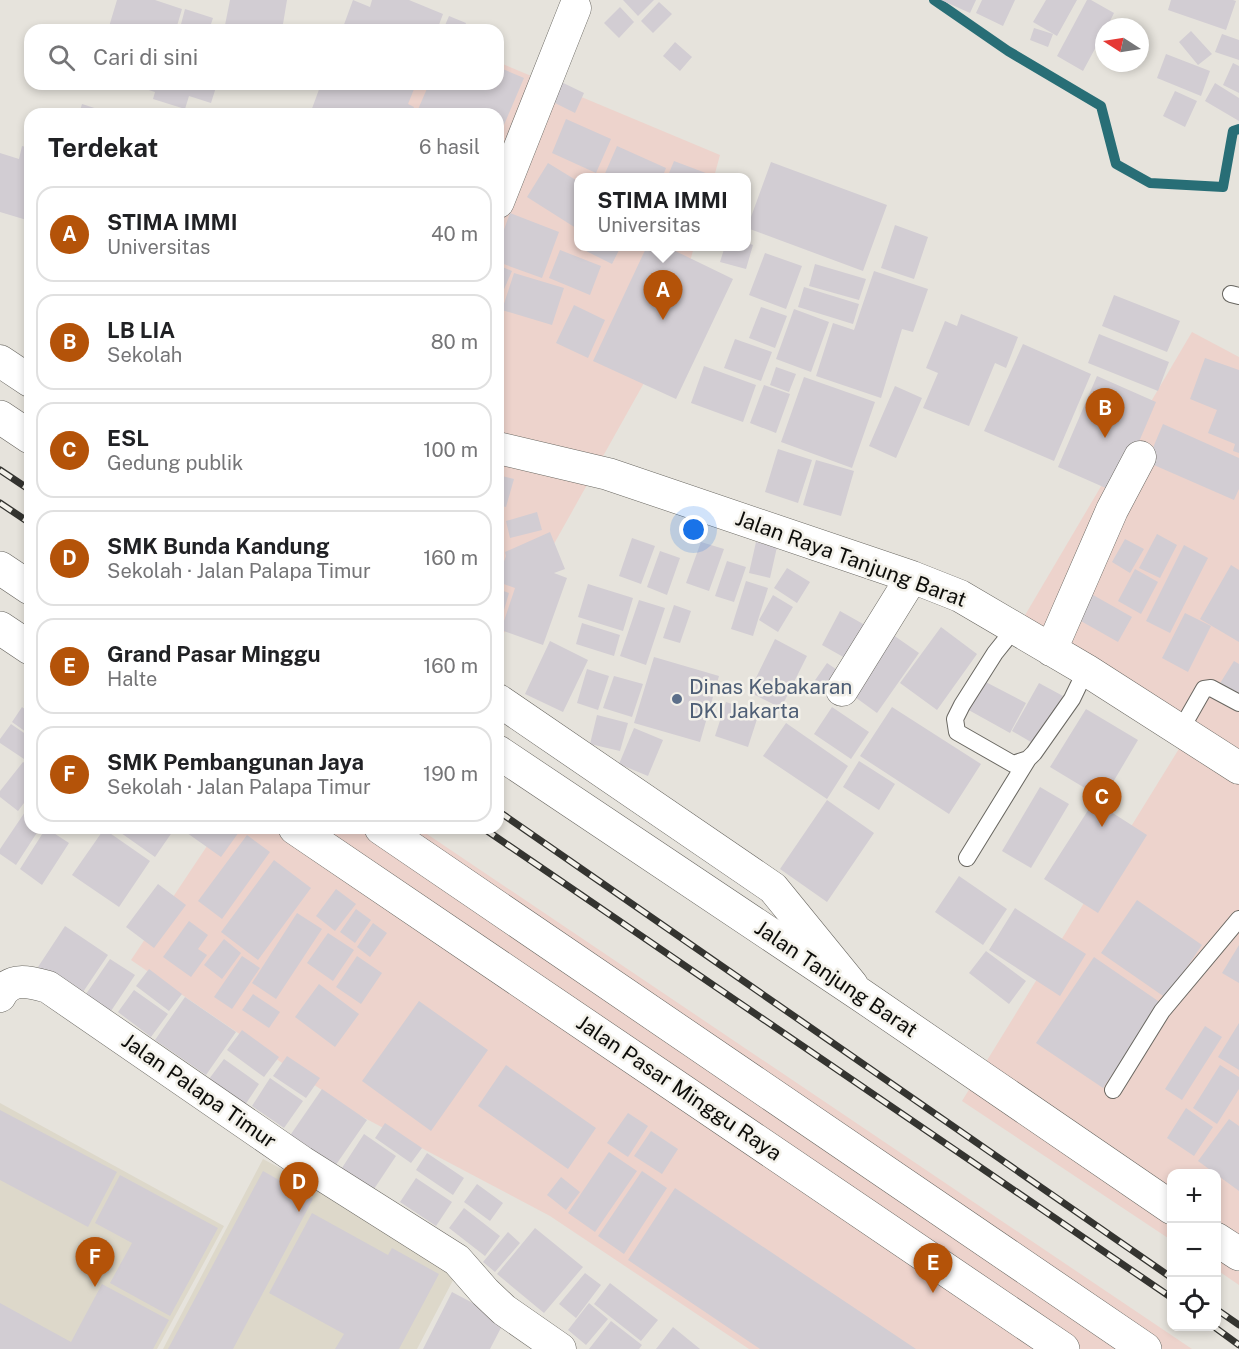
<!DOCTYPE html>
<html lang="id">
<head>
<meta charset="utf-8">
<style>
  body { margin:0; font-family:"Public Sans",sans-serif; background:#f2f2f2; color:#202124 }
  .controls { position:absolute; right:18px; bottom:18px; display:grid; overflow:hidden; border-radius:12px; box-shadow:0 3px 9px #0003 }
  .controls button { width:54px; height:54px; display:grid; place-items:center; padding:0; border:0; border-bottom:2px solid #e0e0e0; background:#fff; color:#202124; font:30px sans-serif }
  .compass { position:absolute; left:1095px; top:18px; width:54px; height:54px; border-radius:50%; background:#fff; box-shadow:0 3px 9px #0003; rotate:282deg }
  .you { position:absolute; left:694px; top:530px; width:21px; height:21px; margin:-15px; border:4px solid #fff; border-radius:50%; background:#1a73e8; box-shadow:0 0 0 9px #1a73e833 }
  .badge { display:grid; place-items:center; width:39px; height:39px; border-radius:50%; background:#b45309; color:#fff; font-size:20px; font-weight:700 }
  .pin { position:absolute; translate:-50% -50px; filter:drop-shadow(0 2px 3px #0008) }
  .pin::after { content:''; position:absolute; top:32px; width:21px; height:18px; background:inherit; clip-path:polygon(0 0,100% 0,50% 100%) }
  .popup { position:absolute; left:574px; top:173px; width:177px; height:78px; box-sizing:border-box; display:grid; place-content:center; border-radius:12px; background:#fff; filter:drop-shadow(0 2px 4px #0005); font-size:20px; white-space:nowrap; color:#757577 }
  .popup b { font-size:22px; color:#202124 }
  .popup::after { content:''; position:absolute; left:50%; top:100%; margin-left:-12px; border:12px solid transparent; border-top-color:#fff }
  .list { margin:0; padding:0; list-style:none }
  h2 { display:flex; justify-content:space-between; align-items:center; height:78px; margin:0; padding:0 24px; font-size:26px }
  h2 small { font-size:20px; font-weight:400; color:#757577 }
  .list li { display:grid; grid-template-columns:39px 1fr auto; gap:18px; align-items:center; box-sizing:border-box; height:96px; margin:0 12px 12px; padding:0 12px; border:2px solid #e0e0e0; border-radius:18px }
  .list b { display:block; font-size:22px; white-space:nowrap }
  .list p { margin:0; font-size:20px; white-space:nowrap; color:#757577 }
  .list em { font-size:20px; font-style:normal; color:#757577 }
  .icon { flex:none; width:33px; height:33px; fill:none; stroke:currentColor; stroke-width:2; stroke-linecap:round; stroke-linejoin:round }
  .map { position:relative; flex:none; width:1239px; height:1349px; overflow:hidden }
  .search { position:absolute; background:#fff; box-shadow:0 3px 9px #0003; left:24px; top:24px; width:480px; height:66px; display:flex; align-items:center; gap:15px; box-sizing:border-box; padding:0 21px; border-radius:18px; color:#757577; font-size:22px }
  .panel { position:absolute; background:#fff; box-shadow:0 3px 9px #0003; left:24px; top:108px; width:480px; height:726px; border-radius:18px }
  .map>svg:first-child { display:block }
  .commercial { fill:#edd3cc }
  .built { fill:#ddd8ca }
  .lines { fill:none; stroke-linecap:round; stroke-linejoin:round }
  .stream { stroke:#286e76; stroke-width:10 }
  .building { fill:#d2cdd3 }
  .lane-casing { stroke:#696761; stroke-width:18 }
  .street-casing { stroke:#696761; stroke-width:33 }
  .primary-casing { stroke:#696761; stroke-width:34 }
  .lane { stroke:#fff; stroke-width:16 }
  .street { stroke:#fff; stroke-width:32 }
  .primary { stroke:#fff; stroke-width:33 }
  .rail-casing { stroke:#343430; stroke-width:7 }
  .rail { stroke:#f3f1ea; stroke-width:4.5; stroke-dasharray:14; stroke-linecap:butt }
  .service-dot { fill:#5c6f8a; stroke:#f3f1ea; stroke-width:2 }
  .labels { text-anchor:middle; stroke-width:5; stroke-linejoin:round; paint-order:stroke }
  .street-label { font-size:21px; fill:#0d0d0a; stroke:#f3f1ea }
  .service-label { font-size:21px; fill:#4e5e75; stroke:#f3f1ea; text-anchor:start }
</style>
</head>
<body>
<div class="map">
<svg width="1239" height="1349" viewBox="0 0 1239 1349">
  <rect width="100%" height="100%" fill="#e6e3dc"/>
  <path class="commercial" d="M498 62 720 155 714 177 579 178V246L694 247 668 340 498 644V114H382L395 84H498Z
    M1192 332 1239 357V1285L1217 1270 1216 1174H1172L1171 1240 962 1101 1193 726 1021 622Z
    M219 828H418L1192 1349H749L550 1216 357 1114 131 960Z"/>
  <path class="built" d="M0 1103 224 1226 157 1349H0Z
    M263 1159 461 1265 417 1349H163Z"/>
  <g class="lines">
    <path class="stream" d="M934 0 1008 51 1101 106 1116 164 1150 183 1223 187 1233 131 1239 129"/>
  </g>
  <path class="building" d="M117 0H155L182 9 177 26 180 28 185 9 213 18 209 30H108Z
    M230 0H287L282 30H250L225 25Z
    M353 0 370 7 372 0H409L443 14 437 30H342Z
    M623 0H654L638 16Z
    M941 0H976L970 13Z
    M982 0H1015L1003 26 976 13Z
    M1046 0H1077L1057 36 1033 22Z
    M1087 0H1091L1114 13 1107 27H1104V32L1083 71 1057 56Z
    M1171 0H1233L1236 1 1226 30 1168 10Z
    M659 2 672 14 653 33 641 21Z
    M620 7 634 22 619 38 604 23Z
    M449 16 466 23 463 30H443Z
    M1034 28 1053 34 1048 47 1030 40Z
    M1191 31 1212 54 1198 65 1179 42Z
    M1222 34 1239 40V60L1215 52Z
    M675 42 692 57 680 71 663 56Z
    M1166 54 1210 71 1201 96 1157 78Z
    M1233 63 1239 66V93L1223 85Z
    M498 67 524 78 498 139V114H416L429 84H498Z
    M553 78 584 93 575 113 543 97Z
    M1215 83 1239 98V121L1205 101Z
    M130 84H217L211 103 189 96 185 109 153 99 155 92Z
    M321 84H416L408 104 414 107 412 114H310Z
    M1175 91 1197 101 1185 127 1163 116Z
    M82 104 113 114H79Z
    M566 119 611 139 596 173 552 153Z
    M22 146 30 148V221L0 212V153L19 159Z
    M617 146 666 168 662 178H603Z
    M674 161 711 175 710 178H667Z
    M771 162 887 205 863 271 747 228Z
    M548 163 579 182V230L527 197Z
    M510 213 559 232 542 278 498 262V246Z
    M895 225 928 237 914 279 881 268Z
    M747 243 753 245 746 269 720 262 725 246H747Z
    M583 246H621L612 264 582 249Z
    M647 246H665L733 279 676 399 593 361Z
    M560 250 601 266 590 295 549 278Z
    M765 253 802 266 786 309 749 295Z
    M815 264 866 279 859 300 809 286Z
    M498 265 512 271 498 303Z
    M874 271 928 289 913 332 902 329 881 398 816 376 833 323 854 330Z
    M514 273 564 288 552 325 502 310Z
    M804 287 859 304 853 324 798 307Z
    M1114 295 1180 321 1167 352 1102 326Z
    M574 305 605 320 588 358 556 343Z
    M761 307 787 316 775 348 749 338Z
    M794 309 829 322 811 372 776 359Z
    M961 314 1018 337 1006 368 995 363 969 426 923 408 938 373 926 368 945 321 957 326Z
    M1099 334 1169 362 1158 391 1088 363Z
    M735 339 772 352 761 381 724 368Z
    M1023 344 1091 374 1054 461 984 431Z
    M1205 358 1239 370V453L1233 451 1235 444 1208 433 1217 410 1190 399Z
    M704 366 756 385 743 422 691 403Z
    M776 367 796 374 789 392 770 385Z
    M1097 376 1156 402 1117 493 1058 467Z
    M804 377 875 402 852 468 781 442Z
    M764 385 790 394 776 433 750 423Z
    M895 386 922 398 896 458 869 446Z
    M1163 424 1239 458V489L1234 500 1147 462Z
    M778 449 812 460 798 503 765 492Z
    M816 460 854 471 841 516 803 505Z
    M498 475 514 479 506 507 498 505Z
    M537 512 542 530 510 538 506 521Z
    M550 532 565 569 554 573 567 578 543 645 501 630 515 588 498 582V578L506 556 505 552Z
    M1157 534 1177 545 1160 578 1139 568Z
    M632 538 655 546 641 584 619 576Z
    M1125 539 1144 549 1130 573 1112 562Z
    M701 542 724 549 709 591 686 583Z
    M756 542 777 547 770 578 749 573Z
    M1184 545 1208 558 1170 633 1146 621Z
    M660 551 680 558 667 595 647 587Z
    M727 561 746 567 734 602 715 596Z
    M1231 565 1239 570V642L1200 619Z
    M787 568 810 582 797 603 774 588Z
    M1135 569 1158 582 1141 614 1118 601Z
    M746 581 768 588 753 636 731 629Z
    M588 584 633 598 623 631 578 617Z
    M498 589 509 593 499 627H498Z
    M1086 591 1132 617 1118 642 1072 616Z
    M773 595 793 607 778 632 759 620Z
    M639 600 665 608 646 665 620 656Z
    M674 605 691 611 680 643 663 638Z
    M840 611 872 629 854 663 822 645Z
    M1185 613 1211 626 1188 672 1162 658Z
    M582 623 620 635 614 656 576 644Z
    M941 627 977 654 937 710 900 683Z
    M886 630 919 653 877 713 844 689Z
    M775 639 807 656 781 708 749 692Z
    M550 641 588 660 563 712 525 694Z
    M654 657 719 676 700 742 634 723Z
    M1234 661 1239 664V697L1217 688Z
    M827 663 846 676 831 699 811 686Z
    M587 669 609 676 598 710 577 703Z
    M614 676 643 684 632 717 603 708Z
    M980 679 1026 703 1010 733 965 708Z
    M1039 683 1063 696 1036 745 1012 731Z
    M726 702 759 713 748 747 715 736Z
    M22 707 30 713V727L26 732 12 722Z
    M832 707 869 732 851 759 814 734Z
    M892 707 981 764 949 814 860 756Z
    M1086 709 1138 740 1103 799 1050 767Z
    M597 715 628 723 620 751 590 744Z
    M786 723 848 766 827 799 763 756Z
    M11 724 30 737V763L0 743V739Z
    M634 728 663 740 648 776 619 764Z
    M859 761 895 784 879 810 843 787Z
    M23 762 30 767V795L18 811 0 797V791Z
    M1040 787 1069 804 1031 868 1002 851Z
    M827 800 874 833 827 902 780 869Z
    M1094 801 1147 835 1098 913 1044 879Z
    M25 812 30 815V828H40L16 865 0 854V849Z
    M46 828 69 843 42 885 20 869Z
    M114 828H175L155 857Z
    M180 828H234L239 832 221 857Z
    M104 829 150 861 119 907 72 875Z
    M247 835 270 852 222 919 198 901Z
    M274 860 311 888 258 960 221 932Z
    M959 876 1007 909 983 945 935 912Z
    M158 884 186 905 154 948 126 927Z
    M336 889 356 904 335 931 316 916Z
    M1137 900 1202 945 1166 998 1101 953Z
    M1015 908 1086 954 1060 996 989 950Z
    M356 909 371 920 355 943 340 932Z
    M297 913 322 929 276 999 252 983Z
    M189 921 208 935 198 949 207 955 191 977 163 957Z
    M373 923 387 933 370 957 357 947Z
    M65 926 108 955 81 995 38 967Z
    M328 933 354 950 333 981 307 963Z
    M224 939 241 953 222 979 204 965Z
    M1239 945V983L1222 973Z
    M986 951 1026 981 1009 1004 969 973Z
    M242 956 260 968 232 1009 214 997Z
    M357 956 382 973 361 1004 336 987Z
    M1094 957 1161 1003 1103 1088 1036 1043Z
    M110 959 135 975 109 1014 84 997Z
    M149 969 182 994 169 1011 136 986Z
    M319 984 359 1014 335 1047 295 1017Z
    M134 990 168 1014 151 1037 118 1012Z
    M253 994 280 1012 269 1028 242 1010Z
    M185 997 236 1032 206 1075 155 1040Z
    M419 1001 488 1050 431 1131 362 1081Z
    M1239 1023V1070L1218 1057Z
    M1205 1026 1222 1037 1182 1100 1165 1089Z
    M242 1030 279 1057 264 1077 227 1050Z
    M287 1056 320 1078 306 1098 273 1076Z
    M224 1059 259 1084 245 1105 209 1079Z
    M506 1065 596 1128 568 1169 478 1106Z
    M1220 1065 1239 1077V1089L1217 1124 1193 1108Z
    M270 1078 303 1101 284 1128 252 1106Z
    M322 1089 367 1120 333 1169 289 1137Z
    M1186 1108 1213 1127 1194 1156 1167 1138Z
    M0 1110 117 1172 88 1227 0 1180Z
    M628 1113 648 1126 628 1157 607 1143Z
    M1229 1119 1239 1126V1191L1198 1161Z
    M385 1123 422 1148 411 1163 375 1138Z
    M651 1131 678 1149 662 1174 634 1156Z
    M364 1134 396 1156 372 1192 340 1171Z
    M609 1152 637 1171 595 1232 568 1213Z
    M427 1153 464 1178 453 1195 416 1170Z
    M263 1171 313 1199 233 1349H168Z
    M642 1171 667 1188 624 1254 598 1236Z
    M120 1175 218 1228 170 1316 110 1283 132 1243 95 1223Z
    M561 1177 580 1192 566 1210 547 1195Z
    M416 1178 452 1202 436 1226 400 1202Z
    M477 1184 503 1203 490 1221 464 1202Z
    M675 1188 916 1349H760L628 1260Z
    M464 1208 500 1236 485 1256 449 1228Z
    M312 1213 388 1255 392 1248 439 1274 399 1349H335L344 1334 269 1293Z
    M535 1228 583 1267 544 1313 497 1274Z
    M508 1232 520 1243 495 1272 483 1262Z
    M585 1273 601 1285 576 1318 559 1304Z
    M610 1283 658 1320 641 1341 594 1304Z
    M102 1284 169 1320 153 1349H0V1303L71 1342Z
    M452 1292 505 1320 490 1349H423Z
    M589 1303 608 1319 586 1345 568 1330Z
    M611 1321 642 1345 639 1349H589Z
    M673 1327 700 1349H656Z"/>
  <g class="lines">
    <g class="lane-casing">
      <path id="lane" d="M1231 294 1239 296
        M1015 628 995 653 962 705 955 719 957 732 1013 764 1028 759 1034 753 1072 699 1086 670
        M1180 731 1204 689 1211 688 1239 703
        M967 858 1028 759
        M1113 1090 1162 1011 1239 919"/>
    </g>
    <g class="street-casing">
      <path id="street" d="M498 202 575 8
        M0 361 30 381
        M498 448 608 474 912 577 960 596 1086 670 1239 768
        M1051 650 1112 510 1140 457
        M842 690 912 577
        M498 700 773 888 852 985
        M0 996C10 976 30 982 48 987L302 1162 457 1260 485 1292 504 1310 560 1349"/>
    </g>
    <g class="primary-casing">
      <path id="primary" d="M0 417 30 437
        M0 568 30 588
        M0 628 30 648
        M498 752 861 995 1172 1208
        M295 828 1063 1349
        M381 828 1145 1349
        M1216 1239 1239 1254"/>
    </g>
    <use href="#lane" class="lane"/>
    <use href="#street" class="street"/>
    <use href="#primary" class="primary"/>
    <g class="rail-casing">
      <path id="rail" d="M0 470 30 490
        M0 503 30 523
        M498 811 1172 1278
        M483 828 1172 1298
        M1216 1309 1239 1325
        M1213 1326 1239 1345"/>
    </g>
    <use href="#rail" class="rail"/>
  </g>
  <circle class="service-dot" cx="677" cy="699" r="6"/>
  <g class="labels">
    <g class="street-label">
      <text transform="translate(851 559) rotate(20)" y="7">Jalan Raya Tanjung Barat</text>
      <text transform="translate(836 979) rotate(34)" y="7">Jalan Tanjung Barat</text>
      <text transform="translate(679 1088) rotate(34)" y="7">Jalan Pasar Minggu Raya</text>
      <text transform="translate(199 1091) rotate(35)" y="7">Jalan Palapa Timur</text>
    </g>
    <g class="service-label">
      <text x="689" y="694">Dinas Kebakaran<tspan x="689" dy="24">DKI Jakarta</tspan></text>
    </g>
  </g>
</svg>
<div class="controls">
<button>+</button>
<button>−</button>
<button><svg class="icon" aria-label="locate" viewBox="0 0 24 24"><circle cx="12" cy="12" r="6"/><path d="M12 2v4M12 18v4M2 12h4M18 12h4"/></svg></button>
</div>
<svg class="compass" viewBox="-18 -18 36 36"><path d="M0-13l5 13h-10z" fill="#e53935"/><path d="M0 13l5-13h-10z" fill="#757577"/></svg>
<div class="you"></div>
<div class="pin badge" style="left:663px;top:320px">A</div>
<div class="popup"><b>STIMA IMMI</b>Universitas</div>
<div class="pin badge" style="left:1105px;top:438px">B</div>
<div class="pin badge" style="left:1102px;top:827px">C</div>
<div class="pin badge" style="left:299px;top:1212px">D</div>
<div class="pin badge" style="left:933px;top:1293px">E</div>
<div class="pin badge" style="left:95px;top:1287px">F</div>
<div class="search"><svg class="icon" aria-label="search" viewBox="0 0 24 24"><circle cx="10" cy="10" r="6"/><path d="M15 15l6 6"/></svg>Cari di sini</div>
<section class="panel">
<h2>Terdekat<small>6 hasil</small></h2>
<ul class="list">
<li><span class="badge">A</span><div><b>STIMA IMMI</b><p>Universitas</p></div><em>40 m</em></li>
<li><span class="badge">B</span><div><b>LB LIA</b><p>Sekolah</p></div><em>80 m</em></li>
<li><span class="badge">C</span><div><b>ESL</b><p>Gedung publik</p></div><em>100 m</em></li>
<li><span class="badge">D</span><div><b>SMK Bunda Kandung</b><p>Sekolah · Jalan Palapa Timur</p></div><em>160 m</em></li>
<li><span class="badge">E</span><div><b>Grand Pasar Minggu</b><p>Halte</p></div><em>160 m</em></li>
<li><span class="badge">F</span><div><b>SMK Pembangunan Jaya</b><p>Sekolah · Jalan Palapa Timur</p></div><em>190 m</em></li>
</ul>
</section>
</div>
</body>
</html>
